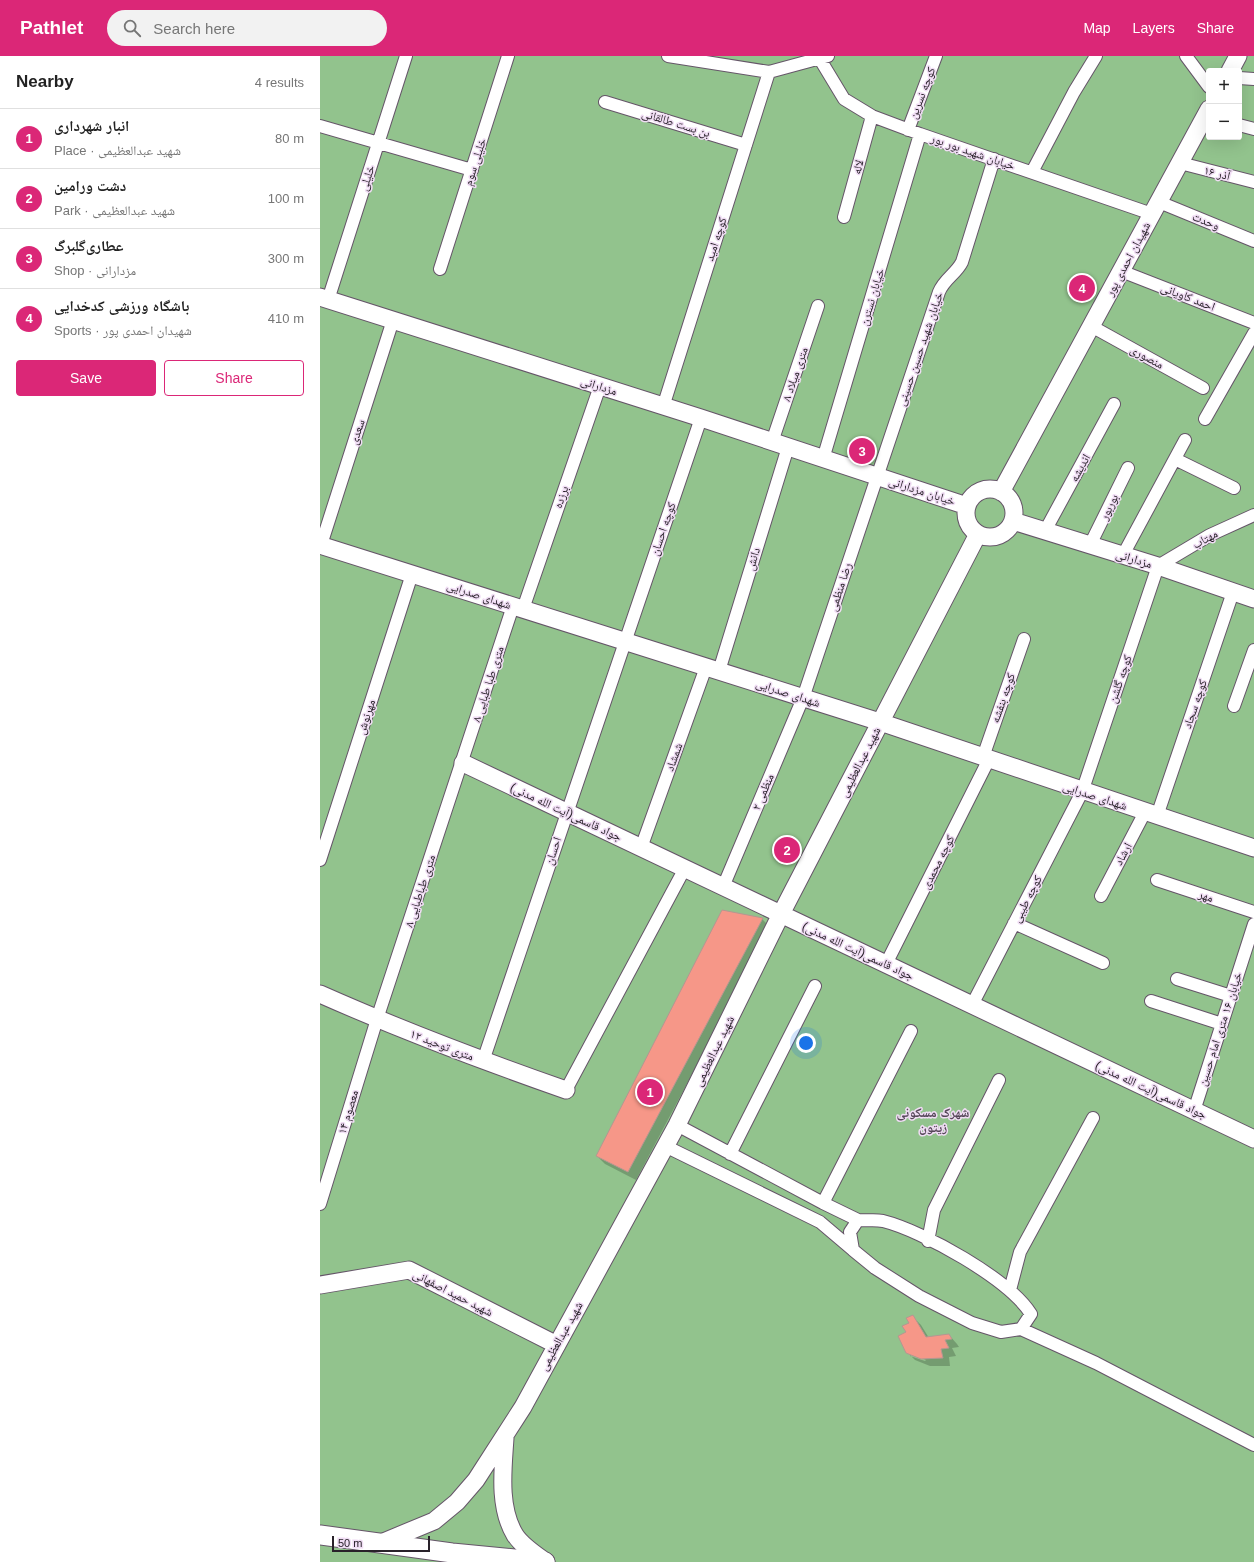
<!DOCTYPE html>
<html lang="en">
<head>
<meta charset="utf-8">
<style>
  body { margin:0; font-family:Arial,"Noto Naskh Arabic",sans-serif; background:#f2f2f2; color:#222 }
  .controls { position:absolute; right:12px; top:12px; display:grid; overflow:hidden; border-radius:4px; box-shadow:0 4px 16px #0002 }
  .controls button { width:36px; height:36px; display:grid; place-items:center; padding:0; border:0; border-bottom:1px solid #e0e0e0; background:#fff; color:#222; font:20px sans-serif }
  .scale { position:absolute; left:12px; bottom:10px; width:98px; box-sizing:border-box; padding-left:4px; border:2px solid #29222a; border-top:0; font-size:11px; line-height:14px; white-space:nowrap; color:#29222a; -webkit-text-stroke:3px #f0ddf4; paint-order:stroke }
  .you { position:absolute; left:486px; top:987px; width:14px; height:14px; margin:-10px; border:3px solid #fff; border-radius:50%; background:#1a73e8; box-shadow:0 0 0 6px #1a73e833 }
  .badge { display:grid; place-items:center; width:26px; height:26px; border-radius:50%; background:#db2777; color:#fff; font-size:13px; font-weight:700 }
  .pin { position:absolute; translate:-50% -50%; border:2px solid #fff; box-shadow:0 1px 4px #0006 }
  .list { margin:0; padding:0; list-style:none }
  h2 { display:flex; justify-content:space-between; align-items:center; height:52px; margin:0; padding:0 16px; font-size:17px }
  h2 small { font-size:13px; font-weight:400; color:#767676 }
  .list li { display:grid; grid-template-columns:26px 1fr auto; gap:12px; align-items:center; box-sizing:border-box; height:60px; padding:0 16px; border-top:1px solid #e0e0e0 }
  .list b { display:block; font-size:15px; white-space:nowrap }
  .list p { margin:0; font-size:13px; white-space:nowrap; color:#767676 }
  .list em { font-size:13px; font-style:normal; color:#767676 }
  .actions { display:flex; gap:8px; padding:12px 16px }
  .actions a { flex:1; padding:9px 0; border:1px solid #db2777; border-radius:4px; text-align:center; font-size:14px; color:#db2777 }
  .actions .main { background:#db2777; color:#fff }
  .icon { flex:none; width:22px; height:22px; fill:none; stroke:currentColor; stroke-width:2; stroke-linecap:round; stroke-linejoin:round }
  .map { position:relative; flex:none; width:934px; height:1506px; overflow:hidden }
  header { display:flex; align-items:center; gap:24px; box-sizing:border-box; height:56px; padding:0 20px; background:#db2777; color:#fff }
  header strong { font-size:19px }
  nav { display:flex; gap:22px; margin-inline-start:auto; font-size:14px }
  .search { width:280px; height:36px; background:#f2f2f2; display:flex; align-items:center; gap:10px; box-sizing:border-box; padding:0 14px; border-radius:22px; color:#767676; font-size:15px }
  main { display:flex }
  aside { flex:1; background:#fff }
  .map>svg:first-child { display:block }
  .green { fill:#92c38d; fill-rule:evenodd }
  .shadow { fill:#0003; fill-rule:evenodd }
  .building { fill:#f69788; stroke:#b49791 }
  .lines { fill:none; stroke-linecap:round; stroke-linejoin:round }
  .street-casing { stroke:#655568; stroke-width:14 }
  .secondary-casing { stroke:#655568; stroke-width:19 }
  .primary-casing { stroke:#655568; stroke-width:21 }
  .street { stroke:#fff; stroke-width:12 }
  .secondary { stroke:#fff; stroke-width:17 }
  .primary { stroke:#fff; stroke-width:19 }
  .labels { text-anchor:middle; stroke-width:3; stroke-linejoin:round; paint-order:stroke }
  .street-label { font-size:12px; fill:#29222a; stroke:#f0ddf4 }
  .neighbourhood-label { font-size:13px; font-weight:bold; fill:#564759; stroke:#f0ddf4 }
</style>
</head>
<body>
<header>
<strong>Pathlet</strong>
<div class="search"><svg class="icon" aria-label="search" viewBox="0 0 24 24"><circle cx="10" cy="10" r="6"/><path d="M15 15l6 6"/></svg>Search here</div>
<nav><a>Map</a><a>Layers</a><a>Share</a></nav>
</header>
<main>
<aside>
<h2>Nearby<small>4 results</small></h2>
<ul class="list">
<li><span class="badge">1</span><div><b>انبار شهرداری</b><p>Place · شهید عبدالعظیمی</p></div><em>80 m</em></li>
<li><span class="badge">2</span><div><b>دشت ورامین</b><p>Park · شهید عبدالعظیمی</p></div><em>100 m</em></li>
<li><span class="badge">3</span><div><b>عطاری‌گلبرگ</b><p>Shop · مزدارانی</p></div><em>300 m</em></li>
<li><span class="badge">4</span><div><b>باشگاه ورزشی کدخدایی</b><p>Sports · شهیدان احمدی پور</p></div><em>410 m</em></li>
</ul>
<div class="actions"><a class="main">Save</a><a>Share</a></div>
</aside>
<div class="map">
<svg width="934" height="1506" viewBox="0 0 934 1506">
  <rect width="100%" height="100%" fill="#f0ddf4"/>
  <path class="green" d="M0 0H934V1506H0ZM889 15H919V81H889Z"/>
  <path class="shadow" d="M442 863 450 871 316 1124 285 1108 277 1100Z
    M593 1261 601 1269 609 1282 629 1279 637 1288 639 1291 632 1292 636 1300 629 1301 630 1310H610L595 1304 587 1296V1276ZM590 1297 606 1304 605 1305 590 1300Z"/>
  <path class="building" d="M402 854 443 862 308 1116 276 1100Z
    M593 1259 606 1281 629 1278 632 1283 625 1284 629 1292 621 1293 623 1302 601 1303 586 1297 578 1280 586 1276 582 1270 589 1267 586 1262Z"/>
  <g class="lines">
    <g class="street-casing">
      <path id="street" d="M348 0 449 16 508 0
        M498 0 524 43 552 60 600 78 832 158
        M866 0 889 31
        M919 22 934 23
        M285 46 426 89
        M919 69 934 73
        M0 70 152 114
        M588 74 616 0
        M860 107 934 126
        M712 116 754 36 776 0
        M839 146 934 185
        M524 161 552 60
        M120 213 188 0
        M801 215 934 267
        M8 244 86 0
        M771 270 883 332
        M343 351 449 16
        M885 363 934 277
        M452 386 498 250
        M503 403 600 78
        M855 403 914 432
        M725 475 794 348
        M1 489 73 264
        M770 489 808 412
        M803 499 865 384
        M203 553 280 330
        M399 615 468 391
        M914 650 934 594
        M663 701 704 583
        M837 760 913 536
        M321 792 386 611
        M0 804 92 518
        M837 824 934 856
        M403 831 483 642 619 236C624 223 636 218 642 206L674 103
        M781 840 825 756
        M694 867 783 907
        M566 908 669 703
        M857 923 911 940
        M831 945 902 968
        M652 949 762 736 838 510 890 479 934 459
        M163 1005 381 362
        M246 1034 365 812
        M874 1055 934 868
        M357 1069 503 1147 538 1164
        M345 1090 500 1166 533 1194
        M410 1098 495 930
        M503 1147 591 975
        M0 1148 57 963 193 550
        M538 1164C546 1164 555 1164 563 1165 603 1175 689 1223 711 1258L701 1273 681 1276 652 1267 599 1240 555 1212 533 1194 530 1176Z
        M608 1185 614 1154 679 1024
        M690 1234 700 1196 773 1062
        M701 1273 776 1307 934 1389"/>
    </g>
    <g class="secondary-casing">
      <path id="secondary" d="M910 15 918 0
        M0 241 381 362 647 450
        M646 457a24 24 0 1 1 48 0a24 24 0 1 1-48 0Z
        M681 436 889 53
        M693 465 838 510 934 543
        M0 489 560 666 934 792
        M143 707 934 1083
        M0 938C81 974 163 1005 246 1034
        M0 1229 89 1214 237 1289
        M185 1382C183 1413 178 1451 195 1479 202 1490 216 1499 226 1506
        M61 1487 114 1465 137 1446 156 1424 203 1351 357 1069 461 858 658 478"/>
    </g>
    <g class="primary-casing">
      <path id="primary" d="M0 1479 132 1497 225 1506"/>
    </g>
    <use href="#street" class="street"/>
    <use href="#secondary" class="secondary"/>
    <use href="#primary" class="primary"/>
  </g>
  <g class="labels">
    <g class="street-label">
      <text transform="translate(602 37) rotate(-69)" y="4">کوچه نسرین</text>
      <text transform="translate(356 67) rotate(17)" y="4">بن بست طالقانی</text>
      <text transform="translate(653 96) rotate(19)" y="4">خیابان شهید بور بور</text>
      <text transform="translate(155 106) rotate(-72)" y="4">خلیلی سوم</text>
      <text transform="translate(538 111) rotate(-75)" y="4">لاله</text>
      <text transform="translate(897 117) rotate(14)" y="4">۱۶ آذر</text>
      <text transform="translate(47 122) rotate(-72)" y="4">خلیلی</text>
      <text transform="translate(886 165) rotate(22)" y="4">وحدت</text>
      <text transform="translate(396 183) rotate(-72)" y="4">کوچه امید</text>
      <text transform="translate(808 203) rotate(-62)" y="4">شهیدان احمدی پور</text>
      <text transform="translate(552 241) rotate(-73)" y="4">خیابان نسترن</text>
      <text transform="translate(868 241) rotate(21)" y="4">احمد کاویانی</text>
      <text transform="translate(600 293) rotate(-71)" y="4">خیابان شهید حسین حسینی</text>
      <text transform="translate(827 301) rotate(29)" y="4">منصوری</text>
      <text transform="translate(475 318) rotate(-71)" y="4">۸ متری میلاد</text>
      <text transform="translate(279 330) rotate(18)" y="4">مزدارانی</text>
      <text transform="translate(37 376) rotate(-72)" y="4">سعدی</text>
      <text transform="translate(760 412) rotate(-61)" y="4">اندیشه</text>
      <text transform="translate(602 435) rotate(18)" y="4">خیابان مزدارانی</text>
      <text transform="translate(241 441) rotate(-71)" y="4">برزده</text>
      <text transform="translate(789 451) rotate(-64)" y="4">بوربور</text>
      <text transform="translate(343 473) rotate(-71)" y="4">کوچه احسان</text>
      <text transform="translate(885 483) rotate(-29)" y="4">مهتاب</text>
      <text transform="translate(433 503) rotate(-73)" y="4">دانش</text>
      <text transform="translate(814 503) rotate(17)" y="4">مزدارانی</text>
      <text transform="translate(520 531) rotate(-72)" y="4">رضا منظمی</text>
      <text transform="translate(159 539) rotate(18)" y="4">شهدای صدرایی</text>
      <text transform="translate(800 623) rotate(-71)" y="4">کوچه گلشن</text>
      <text transform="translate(168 628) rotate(-72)" y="4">۸ متری طبا طبایی</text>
      <text transform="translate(468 637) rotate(18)" y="4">شهدای صدرایی</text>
      <text transform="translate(683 642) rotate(-71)" y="4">کوچه بنفشه</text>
      <text transform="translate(875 648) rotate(-71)" y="4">کوچه سجاد</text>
      <text transform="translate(46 661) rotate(-72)" y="4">مهرنوش</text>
      <text transform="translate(354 701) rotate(-70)" y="4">شمشاد</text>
      <text transform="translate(540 706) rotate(-63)" y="4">شهید عبدالعظیمی</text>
      <text transform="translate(443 736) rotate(-67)" y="4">منظمی ۲</text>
      <text transform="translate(775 740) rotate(18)" y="4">شهدای صدرایی</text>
      <text transform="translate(246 756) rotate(25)" y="4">جواد قاسمی(آیت الله مدنی)</text>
      <text transform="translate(233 795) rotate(-71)" y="4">احسان</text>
      <text transform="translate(803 798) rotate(-62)" y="4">ارشاد</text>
      <text transform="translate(618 806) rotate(-63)" y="4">کوچه محمدی</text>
      <text transform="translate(100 835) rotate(-72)" y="4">۸ متری طباطبایی</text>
      <text transform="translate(886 840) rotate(19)" y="4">مهر</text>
      <text transform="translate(707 843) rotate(-63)" y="4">کوچه طیبی</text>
      <text transform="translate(538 895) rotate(25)" y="4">جواد قاسمی(آیت الله مدنی)</text>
      <text transform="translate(900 973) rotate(-72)" y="4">خیابان ۱۶ متری امام حسین</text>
      <text transform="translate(122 989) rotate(21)" y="4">۱۲ متری توحید</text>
      <text transform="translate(394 995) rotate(-64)" y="4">شهید عبدالعظیمی</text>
      <text transform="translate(831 1034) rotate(25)" y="4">جواد قاسمی(آیت الله مدنی)</text>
      <text transform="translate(28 1056) rotate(-73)" y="4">۱۴ معصوم</text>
      <text transform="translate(133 1237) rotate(27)" y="4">شهید حمید اصفهانی</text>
      <text transform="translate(241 1280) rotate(-61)" y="4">شهید عبدالعظیمی</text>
    </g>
    <g class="neighbourhood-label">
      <text x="613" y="1061">شهرک مسکونی<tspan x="613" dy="15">زیتون</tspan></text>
    </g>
  </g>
</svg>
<div class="controls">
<button>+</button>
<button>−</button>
</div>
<div class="scale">50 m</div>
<div class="you"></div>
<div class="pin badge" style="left:330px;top:1036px">1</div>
<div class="pin badge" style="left:467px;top:794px">2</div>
<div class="pin badge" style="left:542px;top:395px">3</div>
<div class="pin badge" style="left:762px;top:232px">4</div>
</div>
</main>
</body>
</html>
